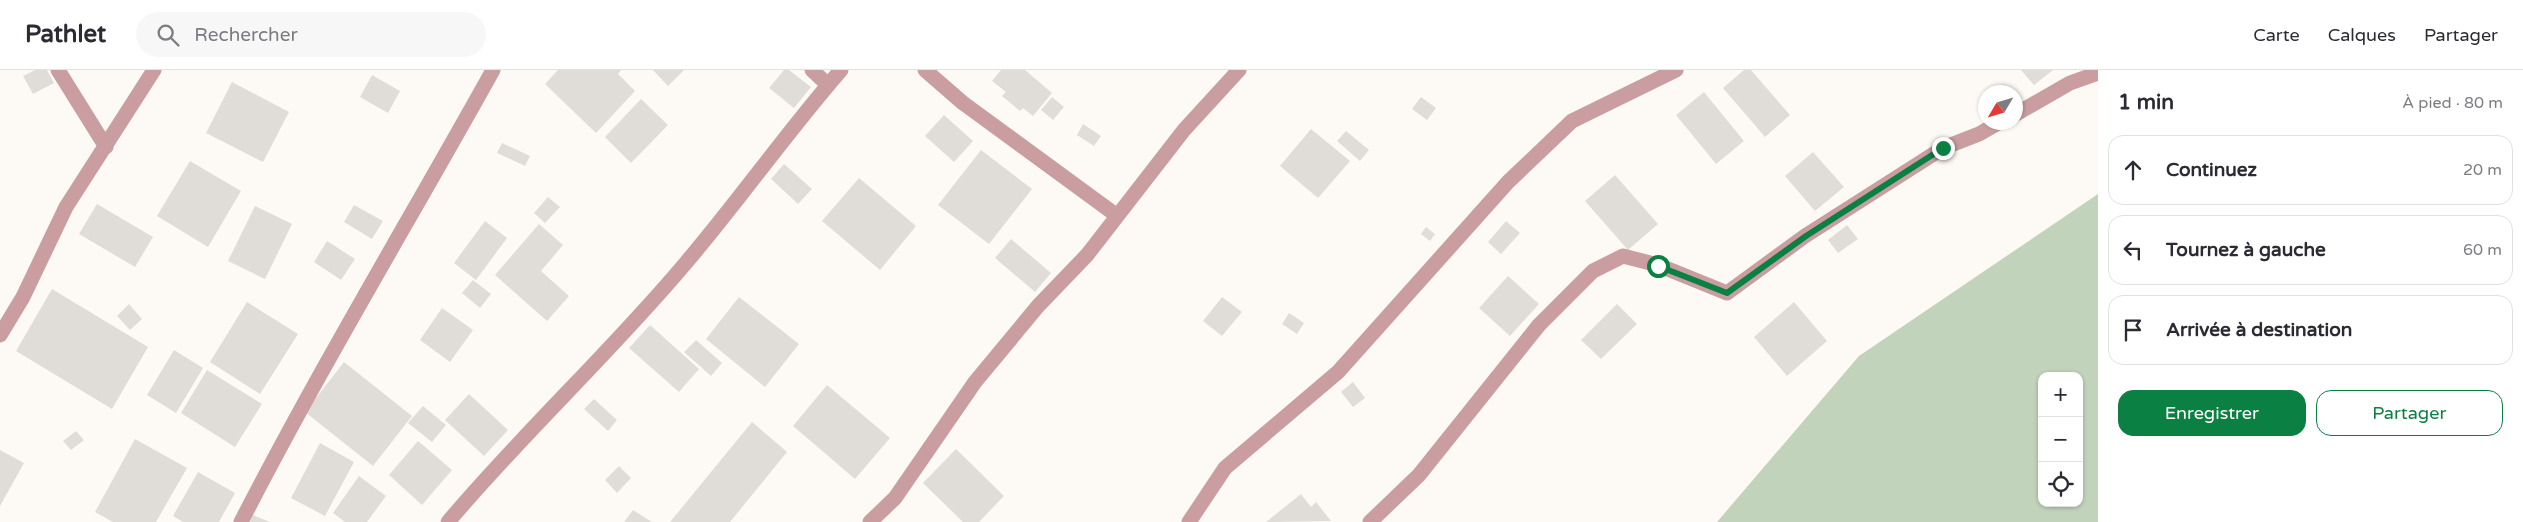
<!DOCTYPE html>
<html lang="fr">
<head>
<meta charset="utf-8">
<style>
  body { margin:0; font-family:"Varela Round",sans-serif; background:#f7f7f7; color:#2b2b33 }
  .controls { position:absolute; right:15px; bottom:15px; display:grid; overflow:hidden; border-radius:10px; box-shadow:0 1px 4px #0004 }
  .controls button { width:45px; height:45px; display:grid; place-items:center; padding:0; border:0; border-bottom:1px solid #e1e1e2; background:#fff; color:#2b2b33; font:25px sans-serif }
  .compass { position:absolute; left:1978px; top:15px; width:45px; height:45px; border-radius:50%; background:#fff; box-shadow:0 1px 4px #0004; rotate:232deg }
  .stop { position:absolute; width:15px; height:15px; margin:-11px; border:4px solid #0b8043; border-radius:50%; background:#fff }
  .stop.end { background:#0b8043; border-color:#fff; box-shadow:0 1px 5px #0008 }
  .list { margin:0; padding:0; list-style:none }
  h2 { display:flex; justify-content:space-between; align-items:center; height:65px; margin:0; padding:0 20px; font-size:21px }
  h2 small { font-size:16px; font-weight:400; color:#7c7c81 }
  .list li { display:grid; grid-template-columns:32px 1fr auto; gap:15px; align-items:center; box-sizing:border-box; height:70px; margin:0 10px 10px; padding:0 10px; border:1px solid #e1e1e2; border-radius:15px }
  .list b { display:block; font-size:19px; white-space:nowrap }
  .list em { font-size:16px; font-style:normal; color:#7c7c81 }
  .actions { display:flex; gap:10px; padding:15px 20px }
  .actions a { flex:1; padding:11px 0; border:1px solid #0b8043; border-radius:15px; text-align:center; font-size:18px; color:#0b8043 }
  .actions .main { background:#0b8043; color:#fff }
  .icon { flex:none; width:28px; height:28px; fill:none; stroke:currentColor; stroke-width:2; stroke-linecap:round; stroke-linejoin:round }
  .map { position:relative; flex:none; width:2098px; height:452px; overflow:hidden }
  header { display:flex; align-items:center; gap:30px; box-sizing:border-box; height:70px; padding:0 25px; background:#fff; border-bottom:1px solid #e1e1e2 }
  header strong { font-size:24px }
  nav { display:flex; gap:28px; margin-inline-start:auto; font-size:18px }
  .search { width:350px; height:45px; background:#f7f7f7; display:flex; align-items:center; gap:12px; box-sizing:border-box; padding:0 18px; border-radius:28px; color:#7c7c81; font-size:19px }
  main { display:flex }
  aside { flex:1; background:#fff }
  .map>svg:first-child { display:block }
  .green { fill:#c1d3bb; fill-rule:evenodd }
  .building { fill:#e0dcd8 }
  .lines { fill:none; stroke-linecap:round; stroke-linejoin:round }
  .minor { stroke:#ca9ea0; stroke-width:15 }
  .route { stroke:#0b8043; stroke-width:6 }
</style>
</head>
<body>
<header>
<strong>Pathlet</strong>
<div class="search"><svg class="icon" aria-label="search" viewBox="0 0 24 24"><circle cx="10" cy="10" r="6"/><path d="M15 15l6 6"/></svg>Rechercher</div>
<nav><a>Carte</a><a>Calques</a><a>Partager</a></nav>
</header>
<main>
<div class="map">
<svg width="2098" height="452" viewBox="0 0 2098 452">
  <rect width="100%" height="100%" fill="#fdfaf5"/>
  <path class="green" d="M2098 124V452H1717L1859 286ZM2042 306H2079V433H2042Z"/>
  <path class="building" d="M35 0H47L54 13 33 24 23 6Z
    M558 0H621L618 4 635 21 596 63 545 14Z
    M653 0H684L668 16Z
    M784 0H789L811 17 794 38 769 18Z
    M1001 0H1025L1052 23 1033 46 1023 38 1020 41 1002 26 1006 22 992 11Z
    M1744 0H1751L1790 45 1765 67 1723 18Z
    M2021 0H2053L2034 15Z
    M372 5 400 21 388 43 360 27Z
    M232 12 289 42 263 92 206 63Z
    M1704 22 1744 71 1716 94 1676 45Z
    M1052 27 1064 37 1053 50 1041 40Z
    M1421 27 1436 38 1427 50 1412 39Z
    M641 29 668 55 631 93 605 67Z
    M944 45 973 71 954 92 925 66Z
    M1083 54 1101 66 1094 76 1077 65Z
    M1311 59 1350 91 1318 128 1280 96Z
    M1346 61 1369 80 1360 91 1337 71Z
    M502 73 530 86 525 96 497 83Z
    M981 80 1032 119 989 174 938 135Z
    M1813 82 1844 117 1815 141 1785 106Z
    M190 91 241 121 208 177 157 146Z
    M784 94 812 119 798 134 771 109Z
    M1615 105 1658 154 1628 180 1585 131Z
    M859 108 916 156 880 200 822 151Z
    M548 127 560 137 545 153 534 143Z
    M97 134 153 167 135 197 79 164Z
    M354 135 383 151 372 169 344 152Z
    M255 136 292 154 265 209 228 191Z
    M485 151 507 168 476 210 454 193Z
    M1506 151 1520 163 1501 184 1488 172Z
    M539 154 563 175 541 201 569 226 547 251 495 205Z
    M1847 155 1858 169 1838 183 1828 170Z
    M1426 157 1435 164 1430 171 1421 164Z
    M1011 169 1051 203 1035 222 995 188Z
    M327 171 355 189 341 210 314 192Z
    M1508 206 1539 234 1510 266 1479 238Z
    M473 210 491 224 480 238 462 223Z
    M52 219 148 277 112 339 16 281Z
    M739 227 799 274 765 317 706 269Z
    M1222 227 1242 242 1222 266 1203 251Z
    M247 232 298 264 260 324 210 292Z
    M1794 232 1827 271 1787 306 1754 267Z
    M129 234 142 249 130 260 117 246Z
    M1617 234 1637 254 1601 289 1581 270Z
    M442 238 473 260 450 292 420 270Z
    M1289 243 1304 253 1297 264 1282 254Z
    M650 255 699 299 679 322 629 278Z
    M696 270 722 293 711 306 684 282Z
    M174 280 203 298 176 343 147 325Z
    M344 292 412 346 373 396 305 342Z
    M207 300 262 334 235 377 181 343Z
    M1353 312 1365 328 1353 337 1341 322Z
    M827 315 890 368 855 409 793 356Z
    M469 324 508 360 484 386 445 350Z
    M594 329 617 350 608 361 584 339Z
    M423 336 446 355 432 372 408 353Z
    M752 352 787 382 730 452H670Z
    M76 361 84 370 71 380 63 371Z
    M135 369 187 398 156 452H113L95 442Z
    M418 371 452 400 422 435 389 405Z
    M320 373 354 392 325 446 291 428Z
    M956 379 1004 426 979 452H963L923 413Z
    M0 380 24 393 0 436Z
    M619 396 631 408 617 423 605 410Z
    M198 402 235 423 219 452H183L173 446Z
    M359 406 386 426 367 452H345L333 443Z
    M1301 424 1311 437 1316 432 1331 451 1266 452Z
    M633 440 652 452H624Z
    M253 445 270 452H250Z"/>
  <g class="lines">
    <path class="minor" d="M58 0 106 77
      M812 0 828 15
      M925 0 963 33 1116 145
      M2016 44 2070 13 2098 3
      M0 265 23 227 66 137 154 0
      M241 452C320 298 409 151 493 0
      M448 452C523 363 609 284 684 195 738 132 786 63 841 0
      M870 452 895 428 975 312 1038 236 1087 185 1184 60 1239 0
      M1189 452 1225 398 1338 302 1508 112 1572 51 1676 0
      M1370 452 1419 405 1539 255 1593 201 1623 186 1658 195 1727 223 1805 166 1943 78 1979 64 2000 52"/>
  </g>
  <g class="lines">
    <path class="route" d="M1658 196 1727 223 1806 166 1943 78"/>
  </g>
</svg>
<div class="controls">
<button>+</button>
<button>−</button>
<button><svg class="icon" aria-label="locate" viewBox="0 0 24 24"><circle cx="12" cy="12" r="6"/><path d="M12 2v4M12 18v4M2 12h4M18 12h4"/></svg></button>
</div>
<svg class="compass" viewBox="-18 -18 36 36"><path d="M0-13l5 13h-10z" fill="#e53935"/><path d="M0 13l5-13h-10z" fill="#7c7c81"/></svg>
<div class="stop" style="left:1658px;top:196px"></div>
<div class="stop end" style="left:1943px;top:78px"></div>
</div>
<aside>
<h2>1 min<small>À pied · 80 m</small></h2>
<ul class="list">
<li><svg class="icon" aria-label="ahead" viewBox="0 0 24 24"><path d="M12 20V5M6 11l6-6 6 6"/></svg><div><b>Continuez</b></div><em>20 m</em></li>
<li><svg class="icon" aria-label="left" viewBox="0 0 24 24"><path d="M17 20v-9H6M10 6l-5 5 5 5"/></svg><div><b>Tournez à gauche</b></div><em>60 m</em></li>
<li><svg class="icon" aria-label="arrive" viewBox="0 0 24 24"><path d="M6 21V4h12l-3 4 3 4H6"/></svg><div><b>Arrivée à destination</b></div></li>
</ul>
<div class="actions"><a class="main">Enregistrer</a><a>Partager</a></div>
</aside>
</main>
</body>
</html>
